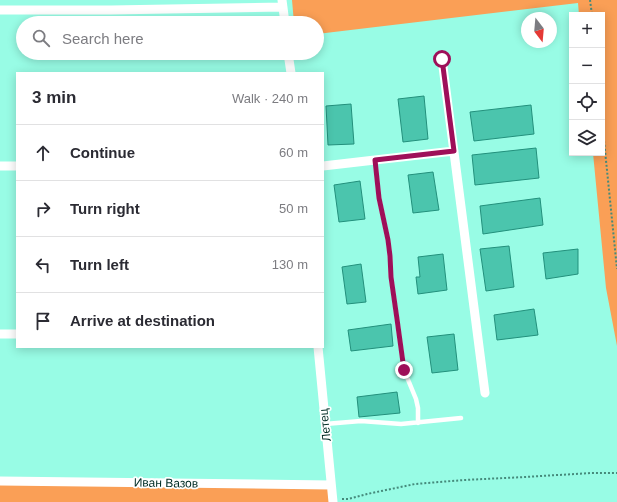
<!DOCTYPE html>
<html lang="en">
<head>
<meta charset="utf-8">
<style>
  body { margin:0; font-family:Helvetica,sans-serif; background:#f2f2f3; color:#2b2b33 }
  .controls { position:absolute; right:12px; top:12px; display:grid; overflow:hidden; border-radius:0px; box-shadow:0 2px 10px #0003 }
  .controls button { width:36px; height:36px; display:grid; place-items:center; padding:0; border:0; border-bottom:1px solid #e1e1e2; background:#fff; color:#2b2b33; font:20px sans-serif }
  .compass { position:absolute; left:521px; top:12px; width:36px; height:36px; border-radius:50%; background:#fff; box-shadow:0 2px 10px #0003; rotate:164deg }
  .stop { position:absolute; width:12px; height:12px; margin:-9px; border:3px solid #9e0f59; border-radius:50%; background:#fff }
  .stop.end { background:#9e0f59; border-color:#fff; box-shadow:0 1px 4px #0008 }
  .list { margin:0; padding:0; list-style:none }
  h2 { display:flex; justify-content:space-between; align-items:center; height:52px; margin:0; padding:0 16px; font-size:17px }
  h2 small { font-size:13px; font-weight:400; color:#7c7c81 }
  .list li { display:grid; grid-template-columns:26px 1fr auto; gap:12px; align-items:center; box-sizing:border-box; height:56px; padding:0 16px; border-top:1px solid #e1e1e2 }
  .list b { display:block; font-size:15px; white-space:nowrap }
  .list em { font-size:13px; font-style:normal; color:#7c7c81 }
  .icon { flex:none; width:22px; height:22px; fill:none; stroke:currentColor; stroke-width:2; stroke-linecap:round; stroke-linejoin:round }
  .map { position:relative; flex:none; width:617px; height:502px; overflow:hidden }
  .search { position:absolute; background:#fff; box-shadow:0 2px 10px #0003; left:16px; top:16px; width:308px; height:44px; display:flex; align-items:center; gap:10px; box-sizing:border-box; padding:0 14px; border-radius:22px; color:#7c7c81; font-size:15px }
  .panel { position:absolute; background:#fff; box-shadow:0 2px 10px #0003; left:16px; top:72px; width:308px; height:276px; border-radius:0px }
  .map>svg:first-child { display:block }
  .green { fill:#fa9f56 }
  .building { fill:#4bc5ad; stroke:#23907c }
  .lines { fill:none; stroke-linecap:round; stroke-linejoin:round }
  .path { stroke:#458a7b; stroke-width:2; stroke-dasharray:2 2; stroke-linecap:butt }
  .service { stroke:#fff; stroke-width:4.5 }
  .minor { stroke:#fff; stroke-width:9 }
  .route { stroke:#9e0f59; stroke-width:5 }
  .labels { text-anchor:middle; stroke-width:3.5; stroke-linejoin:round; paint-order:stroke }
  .street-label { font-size:12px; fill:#002c24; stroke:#fff }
</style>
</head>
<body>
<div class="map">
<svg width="617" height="502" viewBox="0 0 617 502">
  <rect width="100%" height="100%" fill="#98fce5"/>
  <path class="green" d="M292 0H617V346L606 288 593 153H602V15H579L578 3 317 34V23H294Z
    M0 481 331 485 333 502H0Z"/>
  <path class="building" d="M424 96 428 139 403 142 398 99Z
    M351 104 354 144 328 145 326 106Z
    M531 105 534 134 474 141 470 112Z
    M536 148 539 178 475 185 472 155Z
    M433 172 439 210 413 213 408 175Z
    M360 181 365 219 339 222 334 185Z
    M540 198 543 225 483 234 480 206Z
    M509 246 514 287 486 291 480 249Z
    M578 249V274L546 279 543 253Z
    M443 254 447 290 418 294 416 277H420L418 257Z
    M361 264 366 302 347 304 342 267Z
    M534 309 538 335 497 340 494 315Z
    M391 324 393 346 351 351 348 330Z
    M454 334 458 370 432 373 427 337Z
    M397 392 400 413 359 417 357 397Z"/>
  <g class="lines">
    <path class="path" d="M590 0 592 15
      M602 121 617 269
      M342 499H348L367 494 415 484 464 480 525 477 591 473H617"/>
    <path class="service" d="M375 160 379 198 388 240 390 256 391 277 397 319 404 370 416 399 418 408V423
      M325 424 361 421 401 424 461 418"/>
    <path class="minor" d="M282 0 285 23
      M0 10H111L283 7
      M288 53 291 73
      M442 59 485 393
      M0 166H17
      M323 166 375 160 454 151
      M0 334H17
      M318 347 333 502
      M0 481 331 485"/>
  </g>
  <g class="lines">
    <path class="route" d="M404 370 397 319 391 277 390 256 388 240 379 198 375 160 454 151 442 59"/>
  </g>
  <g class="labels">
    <g class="street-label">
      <text transform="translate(325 425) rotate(-96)" y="4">Летец</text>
      <text transform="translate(166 483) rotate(1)" y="4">Иван Вазов</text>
    </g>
  </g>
</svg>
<div class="controls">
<button>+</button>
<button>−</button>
<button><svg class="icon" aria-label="locate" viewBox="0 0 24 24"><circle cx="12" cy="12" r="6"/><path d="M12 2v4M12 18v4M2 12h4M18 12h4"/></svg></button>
<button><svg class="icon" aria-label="layers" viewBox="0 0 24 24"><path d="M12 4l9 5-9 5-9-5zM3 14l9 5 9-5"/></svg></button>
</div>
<svg class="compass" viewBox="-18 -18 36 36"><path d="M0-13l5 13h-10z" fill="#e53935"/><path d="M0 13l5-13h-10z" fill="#7c7c81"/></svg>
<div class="stop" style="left:442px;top:59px"></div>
<div class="stop end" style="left:404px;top:370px"></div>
<div class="search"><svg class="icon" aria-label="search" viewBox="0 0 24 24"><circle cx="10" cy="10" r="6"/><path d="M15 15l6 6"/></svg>Search here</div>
<section class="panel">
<h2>3 min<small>Walk · 240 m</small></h2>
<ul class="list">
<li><svg class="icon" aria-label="ahead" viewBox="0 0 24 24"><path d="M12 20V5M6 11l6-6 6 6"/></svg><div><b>Continue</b></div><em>60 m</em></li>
<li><svg class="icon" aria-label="right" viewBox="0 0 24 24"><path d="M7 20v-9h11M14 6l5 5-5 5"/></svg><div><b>Turn right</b></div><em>50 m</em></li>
<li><svg class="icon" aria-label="left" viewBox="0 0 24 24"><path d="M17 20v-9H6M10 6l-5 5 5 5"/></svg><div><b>Turn left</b></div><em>130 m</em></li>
<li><svg class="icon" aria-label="arrive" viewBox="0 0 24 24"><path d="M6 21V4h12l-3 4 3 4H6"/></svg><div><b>Arrive at destination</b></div></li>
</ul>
</section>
</div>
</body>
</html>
